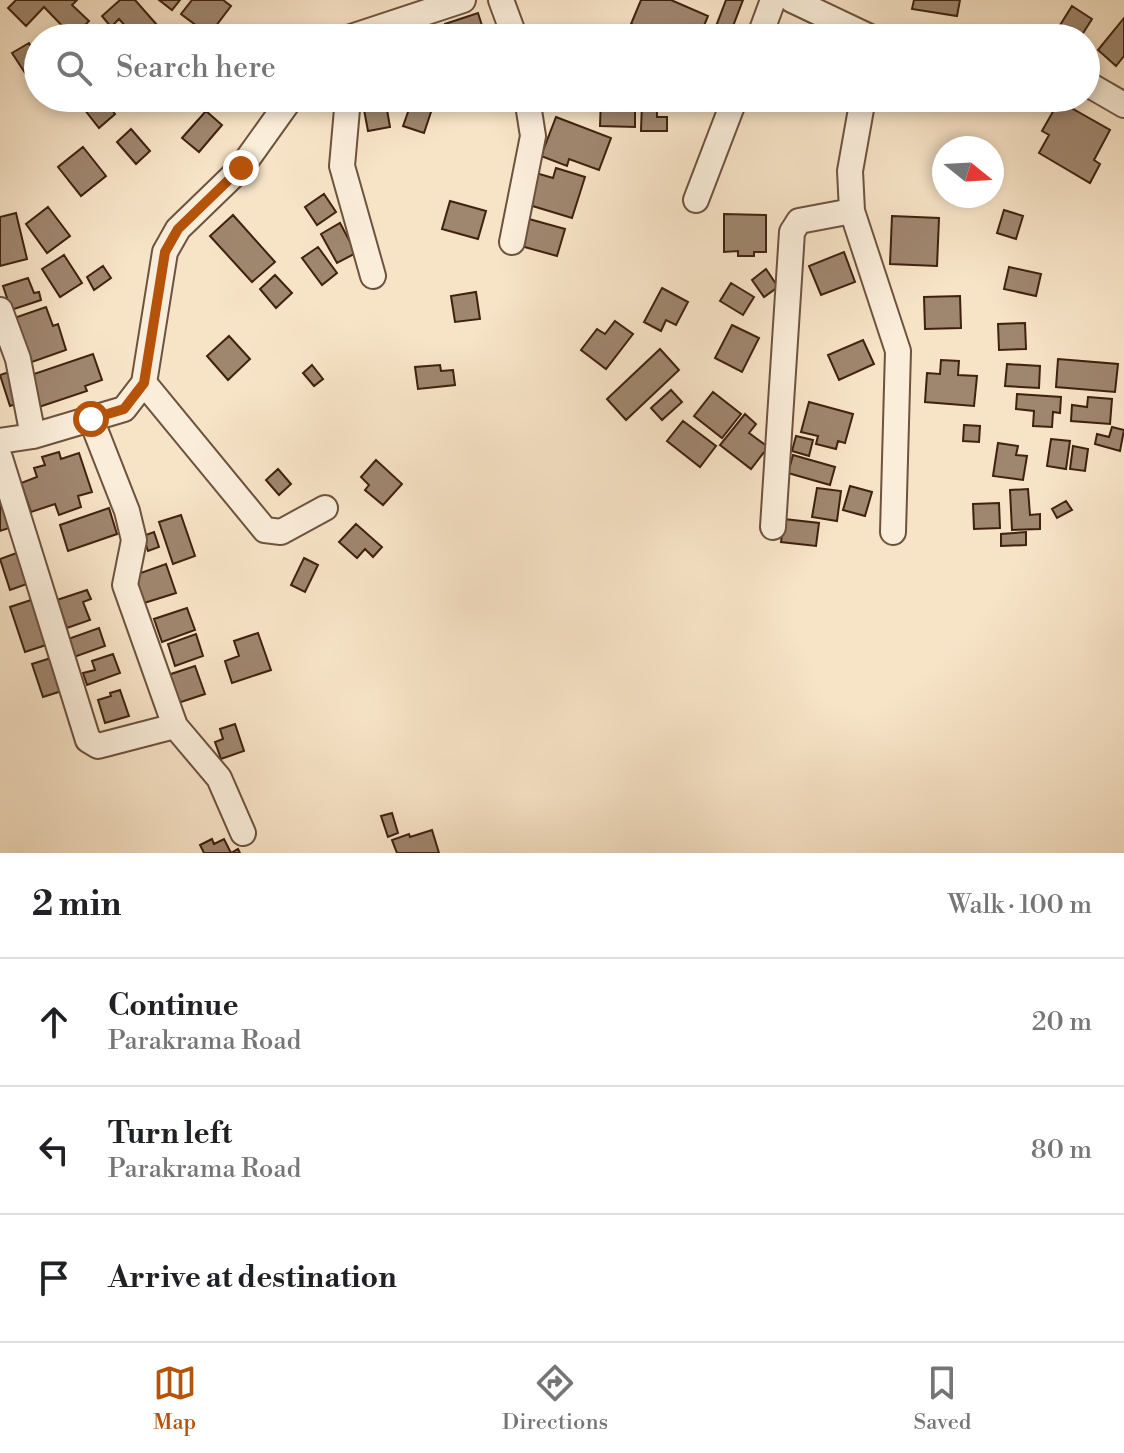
<!DOCTYPE html>
<html lang="en">
<head>
<meta charset="utf-8">
<style>
  body { margin:0; font-family:"Libre Bodoni",serif; background:#f2f2f2; color:#202124 }
  .compass { position:absolute; left:932px; top:136px; width:72px; height:72px; border-radius:50%; background:#fff; box-shadow:0 4px 12px #0003; rotate:108deg }
  .stop { position:absolute; width:24px; height:24px; margin:-18px; border:6px solid #b45309; border-radius:50%; background:#fff }
  .stop.end { background:#b45309; border-color:#fff; box-shadow:0 2px 8px #0008 }
  .list { margin:0; padding:0; list-style:none }
  h2 { display:flex; justify-content:space-between; align-items:center; height:104px; margin:0; padding:0 32px; font-size:34px }
  h2 small { font-size:26px; font-weight:400; color:#757577 }
  .list li { display:grid; grid-template-columns:52px 1fr auto; gap:24px; align-items:center; box-sizing:border-box; height:128px; padding:0 32px; border-top:2px solid #e0e0e0 }
  .list b { display:block; font-size:30px; white-space:nowrap }
  .list p { margin:0; font-size:26px; white-space:nowrap; color:#757577 }
  .list em { font-size:26px; font-style:normal; color:#757577 }
  .icon { flex:none; width:44px; height:44px; fill:none; stroke:currentColor; stroke-width:2; stroke-linecap:round; stroke-linejoin:round }
  .map { position:relative; flex:none; width:1124px; height:853px; overflow:hidden }
  .search { position:absolute; background:#fff; box-shadow:0 4px 12px #0003; left:24px; right:24px; top:24px; height:88px; display:flex; align-items:center; gap:20px; box-sizing:border-box; padding:0 28px; border-radius:44px; color:#757577; font-size:30px }
  .sheet { height:488px; background:#fff }
  nav { display:flex; justify-content:space-around; align-items:center; box-sizing:border-box; height:112px; border-top:2px solid #e0e0e0; background:#fff; font-size:22px; color:#757577 }
  nav a { display:grid; justify-items:center; gap:4px }
  nav .on { color:#b45309 }
  .map>svg:first-child { display:block }
  .building { fill:#9f866e; stroke:#3f210f; stroke-width:2 }
  .lines { fill:none; stroke-linecap:round; stroke-linejoin:round }
  .minor-casing { stroke:#6d523d; stroke-width:28 }
  .minor { stroke:#faedda; stroke-width:24 }
  .route { stroke:#b45309; stroke-width:10 }
</style>
</head>
<body>
<div class="map">
<svg width="1124" height="853" viewBox="0 0 1124 853">
  <rect width="100%" height="100%" fill="#f7e3c6"/>
  <filter id="stains"><feTurbulence type="fractalNoise" baseFrequency=".0025" numOctaves="4"/><feColorMatrix values="0 0 0 0 .2 0 0 0 0 .09 0 0 0 0 .02 0 0 0 .5 -.17"/></filter>
  <radialGradient id="worn" r=".72"><stop offset=".6" stop-color="#630" stop-opacity="0"/><stop offset="1" stop-color="#630" stop-opacity=".3"/></radialGradient>
  <path class="building" d="M16 0H77L72 5 89 21 73 37 44 7 26 26 8 8Z
    M120 0H135L157 25 142 38H136L119 19 111 27 102 16Z
    M159 0H180L172 10Z
    M192 0H223L231 6 209 35 181 14Z
    M641 0H671L708 16 699 38H665L631 24Z
    M726 0H743L730 34 715 29Z
    M914 0H960L957 16 912 9Z
    M1072 6 1092 19 1080 38H1052Z
    M478 13 486 38H450L445 24Z
    M1124 18V56L1116 66 1098 50Z
    M275 26 291 38H265Z
    M29 43 38 58V69L27 76 12 53Z
    M80 98H103L115 114 99 128 77 100Z
    M385 98 390 127 368 131 362 99Z
    M413 98 435 100 424 133 403 126Z
    M550 98H586L583 110Z
    M601 98H635V127L600 126Z
    M1059 101 1110 130 1094 160 1100 164 1090 183 1039 153 1049 135 1042 131Z
    M642 102 657 103V117H667V131H641Z
    M206 111 222 125 199 152 182 138Z
    M556 117 611 138 599 170 569 159 567 166 541 156Z
    M131 129 150 151 136 164 117 142Z
    M83 147 106 176 81 196 58 167Z
    M556 168 585 177 572 218 526 204 536 173 553 178Z
    M324 194 336 212 317 225 305 207Z
    M450 201 486 211 478 239 442 229Z
    M48 207 70 236 47 253 26 224Z
    M1004 210 1023 216 1016 239 997 233Z
    M16 213 27 259 0 266V217Z
    M724 214 766 215V252H754V256H738V251L724 252Z
    M233 215 275 262 252 282 210 236Z
    M892 216 939 218 937 266 890 264Z
    M529 219 565 229 557 256 521 246Z
    M340 223 356 253 337 263 321 234Z
    M318 247 337 273 322 285 302 258Z
    M844 252 855 282 821 295 809 266Z
    M64 255 82 283 60 297 42 269Z
    M103 266 111 278 94 290 87 277Z
    M1009 267 1041 274 1036 296 1004 289Z
    M766 269 778 287 764 297 752 280Z
    M275 275 292 293 276 308 260 289Z
    M28 278 34 293 39 292 41 300 11 310 3 286Z
    M731 283 754 297 743 315 720 301Z
    M662 288 688 302 676 325 666 320 661 331 644 322Z
    M476 292 480 319 455 322 451 296Z
    M960 296 961 328 925 329 924 297Z
    M46 307 53 326 58 324 66 350 29 363 14 318Z
    M615 321 633 334 606 369 581 350 597 329 605 334Z
    M1025 323 1026 349 999 350 998 324Z
    M732 325 759 338 742 372 715 358Z
    M229 336 250 359 228 380 207 356Z
    M863 340 874 364 839 380 828 355Z
    M660 349 679 370 626 420 607 399Z
    M93 354 102 380 85 386 87 391 36 408 25 377Z
    M1058 359 1118 364 1115 392 1056 387Z
    M941 360 959 361 958 375 977 376 974 406 925 402 927 373 940 374Z
    M1007 364 1040 366 1039 388 1005 386Z
    M312 365 323 379 314 386 303 373Z
    M440 365 441 371 453 370 455 385 418 389 415 367Z
    M12 371 22 402 10 406 0 375Z
    M671 390 682 402 662 420 651 408Z
    M713 392 741 414 722 438 694 416Z
    M1017 394 1061 397 1060 413 1053 412 1052 427 1033 426 1034 411 1016 409Z
    M1088 397 1112 399 1110 424 1071 421 1072 405 1087 407Z
    M809 402 853 414 845 443 838 441 836 449 816 444 818 436 801 432Z
    M745 414 756 424 749 433 768 447 751 469 720 445Z
    M683 421 716 446 700 467 667 441Z
    M964 425 980 426 979 442 963 441Z
    M1112 427 1124 430 1120 451 1095 444 1097 434 1109 437Z
    M796 436 813 440 809 456 792 451Z
    M1051 439 1070 441 1066 469 1047 466Z
    M998 443 1018 446 1016 455 1027 456 1023 480 993 476Z
    M1073 446 1088 449 1085 471 1070 469Z
    M59 452 61 459 79 453 92 492 78 496 81 507 59 515 55 504 31 512 21 483 37 477 34 468 45 465 42 457Z
    M793 455 835 467 830 485 788 473Z
    M376 460 402 484 383 505 365 490 369 485 361 477Z
    M278 469 291 484 279 495 266 480Z
    M850 486 872 492 865 516 843 510Z
    M817 488 841 491 837 521 812 517Z
    M1028 489 1030 515 1040 514V529L1012 530 1010 490Z
    M0 495 15 526 0 531Z
    M1066 501 1072 510 1057 518 1052 509Z
    M999 503 1000 528 974 529 973 504Z
    M109 508 117 534 68 551 60 525Z
    M181 515 195 556 173 564 159 522Z
    M784 519 819 523 816 546 781 542Z
    M356 524 382 547 373 557 365 549 357 558 339 542Z
    M154 532 159 547 148 551 143 536Z
    M1026 532V545L1001 546V534Z
    M22 551 27 569 22 570 27 584 10 590 0 559Z
    M304 558 318 565 305 592 291 585Z
    M166 564 176 593 141 604 132 576Z
    M87 590 91 599 83 602 90 620 67 628 57 600Z
    M37 598 52 643 25 652 10 607Z
    M187 608 195 630 162 642 154 619Z
    M99 628 105 646 74 657 68 639Z
    M258 633 271 670 232 683 225 661 239 656 234 641Z
    M196 634 203 656 175 666 168 644Z
    M113 654 120 673 87 685 83 673 95 670 92 661Z
    M54 657 65 690 43 697 32 664Z
    M195 666 205 694 178 703 168 675Z
    M120 690 129 716 105 723 98 700 111 696 110 693Z
    M235 724 244 751 221 759 215 742 223 739 220 729Z
    M392 813 398 833 388 837 381 816Z
    M432 830 439 853H397L392 840 409 834 410 837Z
    M212 839 214 844 224 839 231 853 238 849 240 853H204L200 845Z"/>
  <g class="lines">
    <g class="minor-casing">
      <path id="minor" d="M501 0 515 38
        M792 0 872 38
        M348 38 463 0
        M759 38 773 0
        M1086 83 1124 105
        M348 98 342 166 373 276
        M863 98 850 171 852 211 898 351 893 532
        M696 200 735 98
        M512 242 533 136 527 98
        M0 310 18 359 33 436
        M144 383 265 530 281 532 325 508
        M91 419 127 511 134 540 125 585 175 726 219 778 243 833
        M0 441 33 436 124 409 144 383 165 252 178 229 241 168 291 98
        M0 458 88 740 98 746 175 726
        M773 527 792 232 799 221 852 211"/>
    </g>
    <use href="#minor" class="minor"/>
  </g>
  <g class="lines">
    <path class="route" d="M91 419 124 409 144 383 165 252 178 229 241 168"/>
  </g>
  <rect width="100%" height="100%" filter="url(#stains)"/>
  <rect width="100%" height="100%" fill="url(#worn)"/>
</svg>
<svg class="compass" viewBox="-18 -18 36 36"><path d="M0-13l5 13h-10z" fill="#e53935"/><path d="M0 13l5-13h-10z" fill="#757577"/></svg>
<div class="stop" style="left:91px;top:419px"></div>
<div class="stop end" style="left:241px;top:168px"></div>
<div class="search"><svg class="icon" aria-label="search" viewBox="0 0 24 24"><circle cx="10" cy="10" r="6"/><path d="M15 15l6 6"/></svg>Search here</div>
</div>
<section class="sheet">
<h2>2 min<small>Walk · 100 m</small></h2>
<ul class="list">
<li><svg class="icon" aria-label="ahead" viewBox="0 0 24 24"><path d="M12 20V5M6 11l6-6 6 6"/></svg><div><b>Continue</b><p>Parakrama Road</p></div><em>20 m</em></li>
<li><svg class="icon" aria-label="left" viewBox="0 0 24 24"><path d="M17 20v-9H6M10 6l-5 5 5 5"/></svg><div><b>Turn left</b><p>Parakrama Road</p></div><em>80 m</em></li>
<li><svg class="icon" aria-label="arrive" viewBox="0 0 24 24"><path d="M6 21V4h12l-3 4 3 4H6"/></svg><div><b>Arrive at destination</b></div></li>
</ul>
</section>
<nav>
<a class="on"><svg class="icon" aria-label="map" viewBox="0 0 24 24"><path d="M3 6l6-2 6 2 6-2v14l-6 2-6-2-6 2zM9 4v14M15 6v14"/></svg>Map</a>
<a><svg class="icon" aria-label="directions" viewBox="0 0 24 24"><path d="M12 3l9 9-9 9-9-9zM9 14v-3h6M13 9l2 2-2 2"/></svg>Directions</a>
<a><svg class="icon" aria-label="saved" viewBox="0 0 24 24"><path d="M7 4h10v16l-5-4-5 4z"/></svg>Saved</a>
</nav>
</body>
</html>
